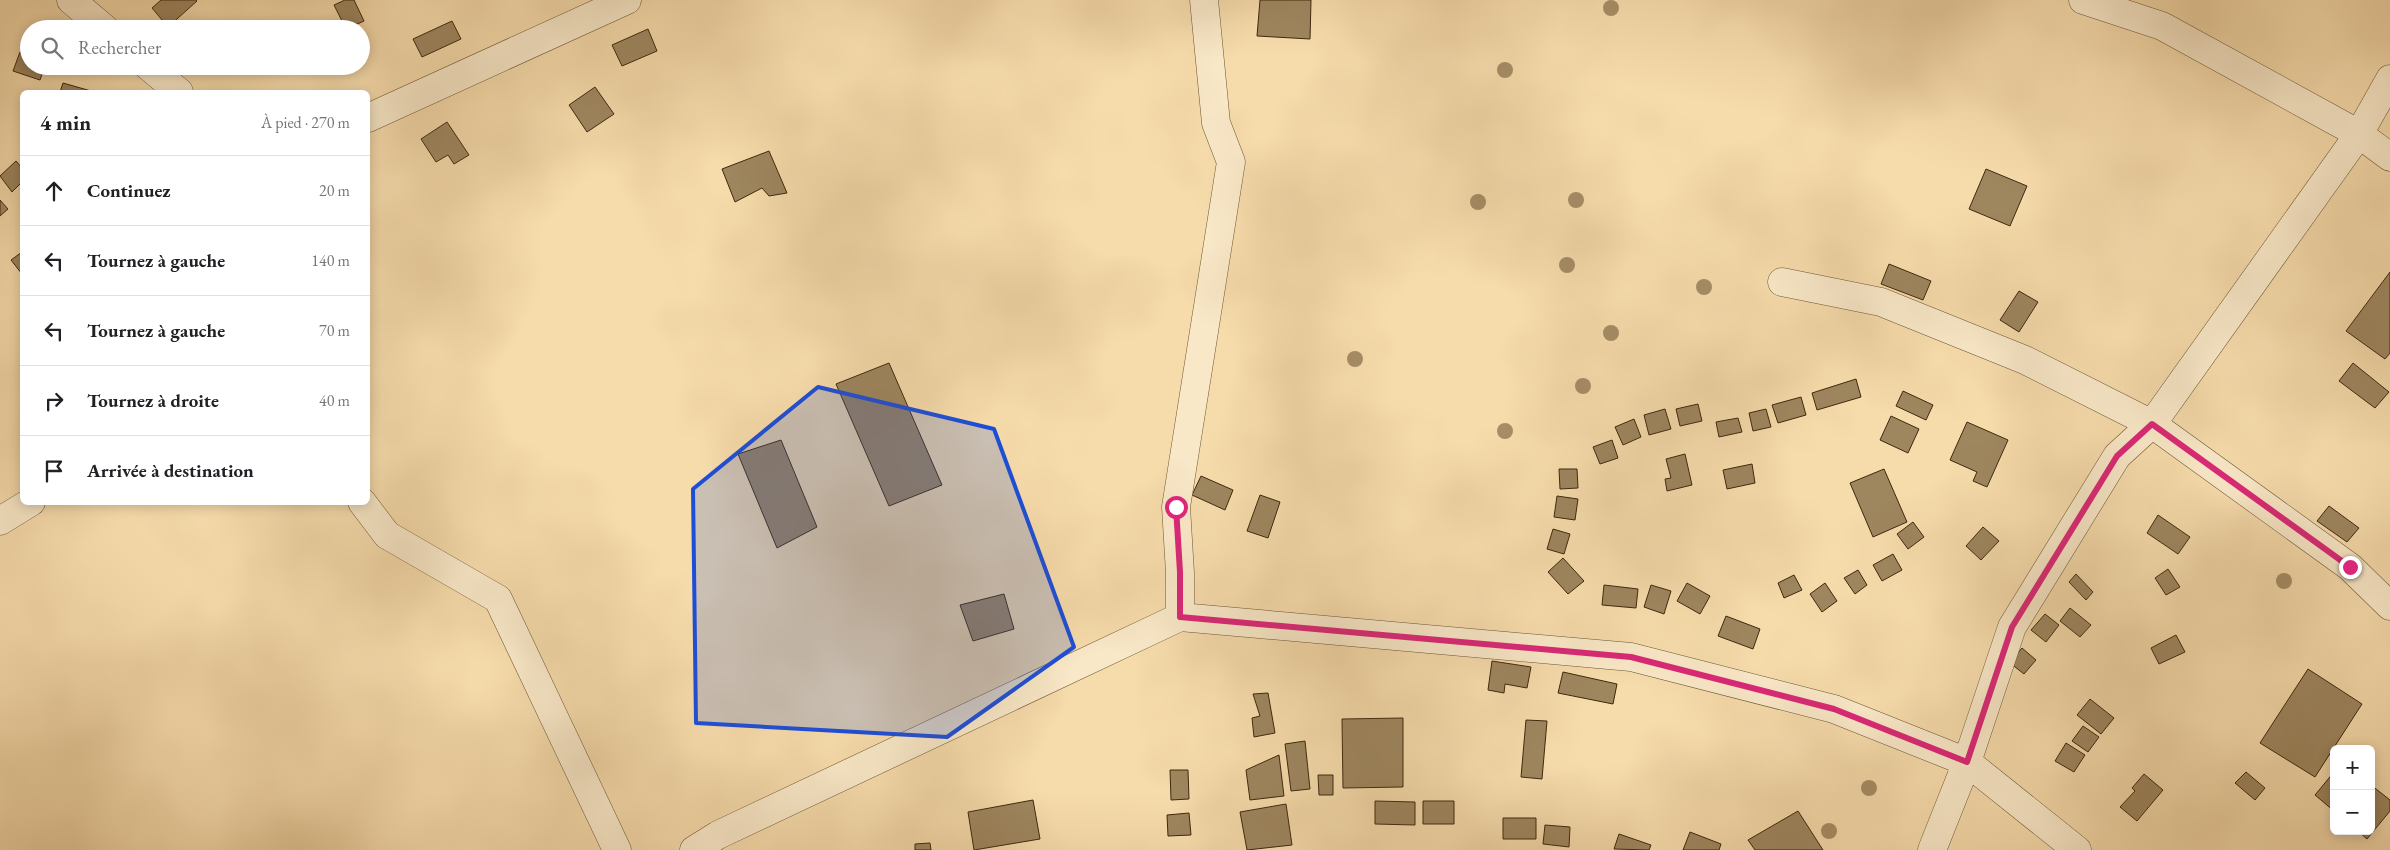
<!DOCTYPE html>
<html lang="fr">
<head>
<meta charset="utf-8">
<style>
  body { margin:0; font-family:"EB Garamond",serif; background:#f6f6f6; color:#202124 }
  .controls { position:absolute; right:15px; bottom:15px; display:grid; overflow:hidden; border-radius:8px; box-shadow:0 2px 12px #0003 }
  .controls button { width:45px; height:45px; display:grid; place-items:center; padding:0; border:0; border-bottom:1px solid #e0e0e0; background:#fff; color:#202124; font:25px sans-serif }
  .stop { position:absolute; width:15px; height:15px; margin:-11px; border:4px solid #db2777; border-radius:50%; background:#fff }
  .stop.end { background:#db2777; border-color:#fff; box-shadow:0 1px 5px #0008 }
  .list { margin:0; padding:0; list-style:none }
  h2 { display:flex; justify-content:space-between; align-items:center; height:65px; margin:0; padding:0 20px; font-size:21px }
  h2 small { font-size:16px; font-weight:400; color:#757577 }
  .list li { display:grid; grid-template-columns:32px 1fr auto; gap:15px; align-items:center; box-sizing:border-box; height:70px; padding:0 20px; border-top:1px solid #e0e0e0 }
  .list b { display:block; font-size:19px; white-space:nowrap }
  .list em { font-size:16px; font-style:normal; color:#757577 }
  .icon { flex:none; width:28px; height:28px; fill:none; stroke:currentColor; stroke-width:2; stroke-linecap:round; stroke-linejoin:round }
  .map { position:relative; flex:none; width:2390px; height:850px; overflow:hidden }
  .search { position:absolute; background:#fff; box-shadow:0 2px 12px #0003; left:20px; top:20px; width:350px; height:55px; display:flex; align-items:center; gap:12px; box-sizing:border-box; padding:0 18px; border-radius:28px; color:#757577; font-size:19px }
  .panel { position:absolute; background:#fff; box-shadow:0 2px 12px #0003; left:20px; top:90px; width:350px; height:415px; border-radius:8px }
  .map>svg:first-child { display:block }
  .building { fill:#9e865f; stroke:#3e290d }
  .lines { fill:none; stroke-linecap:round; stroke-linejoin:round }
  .street-casing { stroke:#6c5634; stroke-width:29 }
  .street { stroke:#f9e8c8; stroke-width:28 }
  .tree { fill:#a68d66 }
  .route { stroke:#db2777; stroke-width:6 }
  .marked { fill:#1d4ed8; fill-opacity:0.2; stroke:#1d4ed8; stroke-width:4; stroke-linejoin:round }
</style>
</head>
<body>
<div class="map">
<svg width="2390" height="850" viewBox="0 0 2390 850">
  <rect width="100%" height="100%" fill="#f6dbab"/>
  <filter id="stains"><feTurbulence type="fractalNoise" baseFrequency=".004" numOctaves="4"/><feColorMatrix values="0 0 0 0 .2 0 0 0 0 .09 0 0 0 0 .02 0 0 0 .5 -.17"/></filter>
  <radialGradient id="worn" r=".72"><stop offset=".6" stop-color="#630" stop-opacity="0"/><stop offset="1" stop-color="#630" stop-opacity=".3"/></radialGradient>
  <path class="building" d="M161 0H196L197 1 168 27 152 8Z
    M345 0H354L364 21 346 29 334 5Z
    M1260 0H1311L1310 39 1257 36Z
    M452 21 461 39 422 57 413 39Z
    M648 29 657 51 622 66 612 45Z
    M20 52 29 55V66H45L40 80 13 71Z
    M63 83 91 91V92H60Z
    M595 87 614 114 587 132 569 105Z
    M447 122 469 155 454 164 448 155 436 162 421 139Z
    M769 151 787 193 769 196 762 188 735 202 722 169Z
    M16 161 22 168V182L12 192 0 176Z
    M1986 169 2027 186 2010 226 1969 209Z
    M0 200 8 209 0 216Z
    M22 252V274L11 260Z
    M1889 264 1931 281 1923 300 1881 284Z
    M2390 272V353L2385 359 2346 331Z
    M2019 291 2038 302 2019 332 2000 320Z
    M889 363 942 485 889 506 836 384Z
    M2353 363 2389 392 2375 408 2339 381Z
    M1856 379 1861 397 1817 410 1812 393Z
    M1903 391 1933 405 1926 420 1896 406Z
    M1801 397 1806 415 1778 423 1772 405Z
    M1698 404 1702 421 1680 426 1676 409Z
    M1665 409 1671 429 1649 435 1644 415Z
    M1766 409 1771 427 1753 431 1749 413Z
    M1891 416 1919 429 1908 453 1880 440Z
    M1738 418 1742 432 1719 437 1716 422Z
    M1634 419 1641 437 1623 445 1615 427Z
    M1967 422 2008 440 1987 487 1973 481 1977 472 1950 460Z
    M781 440 817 527 777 548 738 454Z
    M1612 440 1618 458 1600 464 1593 447Z
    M1685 454 1692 485 1667 491 1665 479 1671 478 1666 459Z
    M1752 464 1755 483 1727 489 1723 470Z
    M1559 469H1577L1578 488 1560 489Z
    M1884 469 1907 522 1873 537 1850 483Z
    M1201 476 1233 490 1225 510 1192 495Z
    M1260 495 1280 502 1268 538 1247 531Z
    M1557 496 1578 499 1575 520 1554 517Z
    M2329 506 2359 528 2347 542 2317 521Z
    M2158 515 2190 537 2178 554 2147 533Z
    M1913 522 1924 537 1908 549 1897 534Z
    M1983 527 1999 541 1981 560 1966 546Z
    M1553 529 1570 534 1564 554 1547 549Z
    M1893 554 1902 570 1882 581 1873 565Z
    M1563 558 1584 581 1568 594 1548 572Z
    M2168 569 2180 587 2166 595 2155 578Z
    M1858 570 1867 585 1855 594 1844 578Z
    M2076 574 2093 592 2086 600 2069 582Z
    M1794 575 1802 590 1784 598 1778 583Z
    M1687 583 1710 596 1700 614 1677 601Z
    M1825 583 1837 601 1822 612 1810 594Z
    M1604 585 1638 589 1636 608 1602 605Z
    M1651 585 1671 591 1664 614 1644 607Z
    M1004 594 1014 629 973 641 960 605Z
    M2070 608 2091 625 2080 637 2060 621Z
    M2045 614 2059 625 2046 642 2031 630Z
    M1726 616 1760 629 1753 649 1718 636Z
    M2176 635 2185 652 2159 664 2151 648Z
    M2022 648 2036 660 2024 674 2010 663Z
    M1492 661 1531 667 1527 688 1505 684 1504 693 1488 690Z
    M2308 669 2362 704 2315 777 2260 743Z
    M1563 672 1617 684 1613 704 1558 693Z
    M1268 693 1275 733 1254 737 1252 718 1260 716 1253 694Z
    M2090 699 2114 718 2101 734 2077 715Z
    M1403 718V787L1343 788 1342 719Z
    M1526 720 1547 721 1542 779 1521 777Z
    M2083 726 2099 737 2088 752 2072 741Z
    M1305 741 1310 789 1291 791 1285 744Z
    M2066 743 2085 755 2074 772 2055 761Z
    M1279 755 1284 796 1250 800 1246 770Z
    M1170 770H1188L1189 799 1171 800Z
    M2246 772 2265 788 2255 800 2235 783Z
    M2334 772V811L2315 795Z
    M2144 774 2163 790 2137 821 2120 807 2135 791 2132 788Z
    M1318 775H1333V795H1319Z
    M2371 785 2390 800V811L2367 839 2358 831H2371Z
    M1033 800 1040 839 974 850 968 812Z
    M1375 801 1415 802V825L1375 824Z
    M1423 801H1454V824H1423Z
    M1286 804 1292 845 1247 850 1240 812Z
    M1798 811 1823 850H1755L1748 840Z
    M1189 813 1191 835 1168 836 1167 815Z
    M1503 818H1536V839H1503Z
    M1545 825 1570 827 1569 847 1543 844Z
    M1690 832 1721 844 1719 850H1683Z
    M1619 834 1651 845 1649 850 1614 849Z
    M930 843 931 850H915V844Z"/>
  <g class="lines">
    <g class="street-casing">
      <path id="street" d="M71 0 105 29
        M2083 0 2162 26 2359 134 2390 157
        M148 66 179 92
        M368 118 627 0
        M1782 282 1881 302 2025 360 2152 424 2350 567 2390 606
        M362 502 387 535 498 599 617 850
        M0 521 31 502
        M1180 617V573L1176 507 1231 162 1216 123 1204 0
        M694 850 718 835 1180 617 1631 657 1834 709 1967 762 2077 850
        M1932 850 1967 762 2012 627 2117 456 2152 424 2359 134 2390 79"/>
    </g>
    <use href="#street" class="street"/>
  </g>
  <g class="tree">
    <circle cx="1611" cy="8" r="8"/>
    <circle cx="1505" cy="70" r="8"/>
    <circle cx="1576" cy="200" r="8"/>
    <circle cx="1478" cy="202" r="8"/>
    <circle cx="1567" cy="265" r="8"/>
    <circle cx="1704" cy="287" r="8"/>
    <circle cx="1611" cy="333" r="8"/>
    <circle cx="1355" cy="359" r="8"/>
    <circle cx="1583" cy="386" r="8"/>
    <circle cx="1505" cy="431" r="8"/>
    <circle cx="2284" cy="581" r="8"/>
    <circle cx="1869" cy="788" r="8"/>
    <circle cx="1829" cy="831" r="8"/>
  </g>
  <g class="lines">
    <path class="route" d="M1176 507 1180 572V617L1631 657 1834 709 1967 762 2012 627 2117 456 2152 424 2350 567"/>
  </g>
  <path class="marked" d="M818 387 994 429 1074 647 947 737 696 723 693 489Z"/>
  <rect width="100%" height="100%" filter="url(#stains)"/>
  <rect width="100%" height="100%" fill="url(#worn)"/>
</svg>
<div class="controls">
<button>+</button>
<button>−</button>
</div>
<div class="stop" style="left:1176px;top:507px"></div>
<div class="stop end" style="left:2350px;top:567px"></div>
<div class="search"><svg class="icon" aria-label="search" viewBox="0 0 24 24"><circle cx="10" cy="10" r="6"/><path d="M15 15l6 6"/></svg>Rechercher</div>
<section class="panel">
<h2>4 min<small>À pied · 270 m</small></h2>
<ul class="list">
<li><svg class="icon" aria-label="ahead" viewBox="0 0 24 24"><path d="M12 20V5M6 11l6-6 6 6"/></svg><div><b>Continuez</b></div><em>20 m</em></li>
<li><svg class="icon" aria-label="left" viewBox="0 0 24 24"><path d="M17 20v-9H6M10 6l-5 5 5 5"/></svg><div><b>Tournez à gauche</b></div><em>140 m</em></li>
<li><svg class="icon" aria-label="left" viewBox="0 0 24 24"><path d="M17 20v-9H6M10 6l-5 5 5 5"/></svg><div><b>Tournez à gauche</b></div><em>70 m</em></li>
<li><svg class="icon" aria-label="right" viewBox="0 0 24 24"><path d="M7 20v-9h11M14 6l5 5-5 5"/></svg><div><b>Tournez à droite</b></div><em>40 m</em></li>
<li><svg class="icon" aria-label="arrive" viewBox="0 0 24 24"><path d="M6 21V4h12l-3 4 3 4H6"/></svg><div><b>Arrivée à destination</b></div></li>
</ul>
</section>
</div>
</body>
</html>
